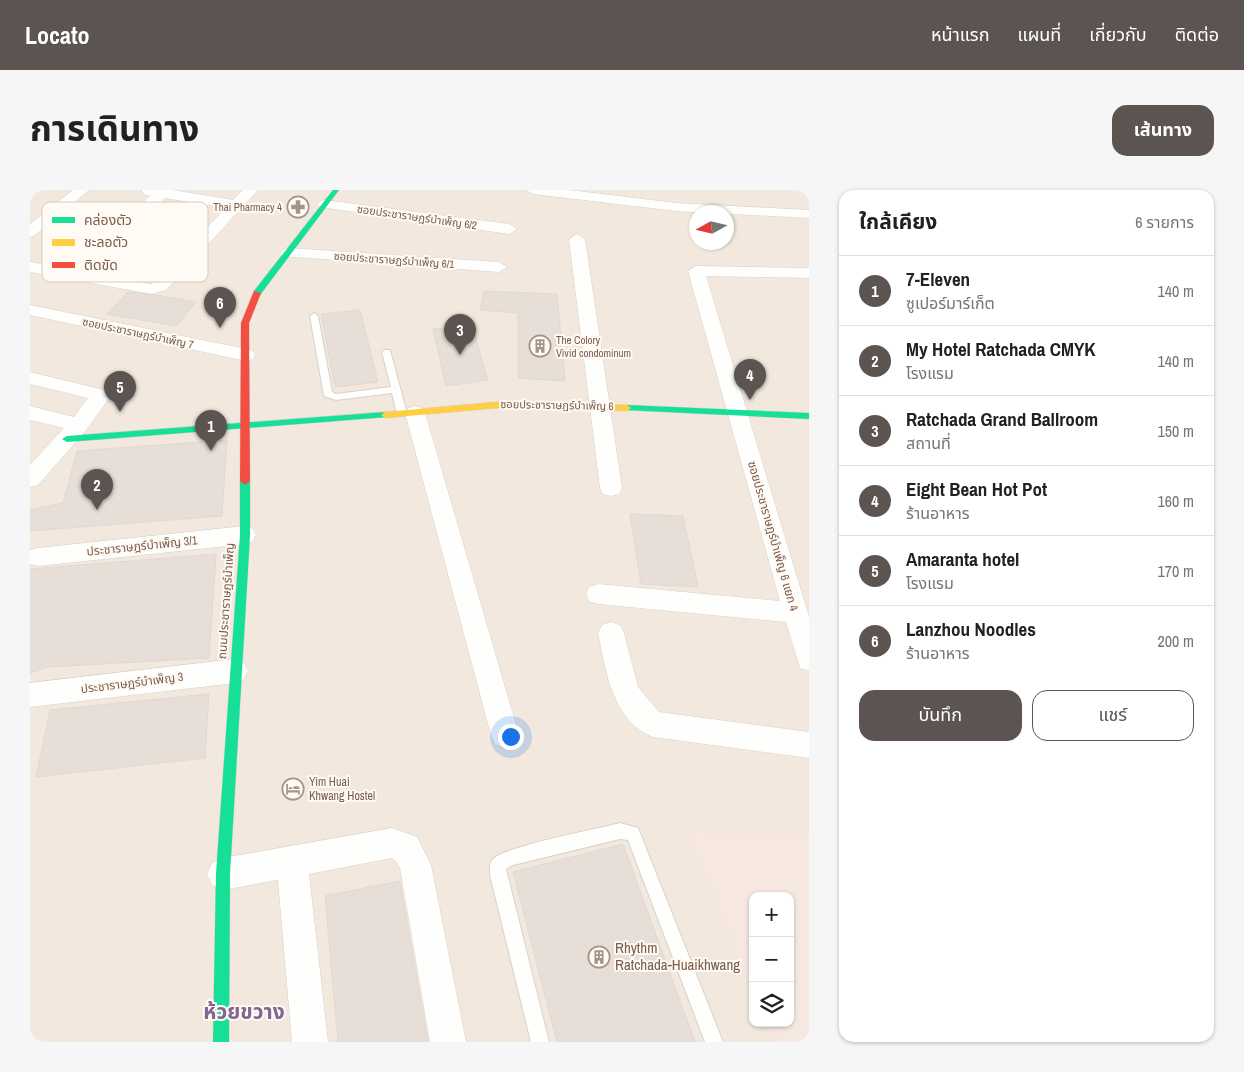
<!DOCTYPE html>
<html lang="th">
<head>
<meta charset="utf-8">
<style>
  body { margin:0; font-family:"Archivo Narrow","Noto Sans Thai",sans-serif; background:#f6f6f6; color:#202124 }
  .controls { position:absolute; right:15px; bottom:15px; display:grid; overflow:hidden; border-radius:10px; box-shadow:0 1px 4px #0004 }
  .controls button { width:45px; height:45px; display:grid; place-items:center; padding:0; border:0; border-bottom:1px solid #e0e0e0; background:#fff; color:#202124; font:25px sans-serif }
  .compass { position:absolute; left:659px; top:15px; width:45px; height:45px; border-radius:50%; background:#fff; box-shadow:0 1px 4px #0004; rotate:262deg }
  .you { position:absolute; left:480px; top:546px; width:18px; height:18px; margin:-12px; border:4px solid #fff; border-radius:50%; background:#1a73e8; box-shadow:0 0 0 8px #1a73e833 }
  .badge { display:grid; place-items:center; width:32px; height:32px; border-radius:50%; background:#5c5450; color:#fff; font-size:16px; font-weight:700 }
  .pin { position:absolute; translate:-50% -41px; filter:drop-shadow(0 1px 2px #0008) }
  .pin::after { content:''; position:absolute; top:26px; width:18px; height:15px; background:inherit; clip-path:polygon(0 0,100% 0,50% 100%) }
  .list { margin:0; padding:0; list-style:none }
  h2 { display:flex; justify-content:space-between; align-items:center; height:65px; margin:0; padding:0 20px; font-size:21px }
  h2 small { font-size:16px; font-weight:400; color:#757577 }
  .list li { display:grid; grid-template-columns:32px 1fr auto; gap:15px; align-items:center; box-sizing:border-box; height:70px; padding:0 20px; border-top:1px solid #e0e0e0 }
  .list b { display:block; font-size:19px; white-space:nowrap }
  .list p { margin:0; font-size:16px; white-space:nowrap; color:#757577 }
  .list em { font-size:16px; font-style:normal; color:#757577 }
  .actions { display:flex; gap:10px; padding:15px 20px }
  .actions a { flex:1; padding:11px 0; border:1px solid #5c5450; border-radius:15px; text-align:center; font-size:18px; color:#5c5450 }
  .actions .main { background:#5c5450; color:#fff }
  .icon { flex:none; width:28px; height:28px; fill:none; stroke:currentColor; stroke-width:2; stroke-linecap:round; stroke-linejoin:round }
  .map { position:relative; flex:none; width:779px; height:852px; overflow:hidden; border-radius:15px }
  header { display:flex; align-items:center; gap:30px; box-sizing:border-box; height:70px; padding:0 25px; background:#5c5450; color:#fff }
  header strong { font-size:24px }
  nav { display:flex; gap:28px; margin-inline-start:auto; font-size:18px }
  .intro { display:flex; align-items:center; justify-content:space-between; box-sizing:border-box; height:120px; padding:0 30px }
  h1 { margin:0; font-size:35px }
  .button { padding:12px 22px; border-radius:15px; background:#5c5450; color:#fff; font-size:18px; font-weight:700 }
  main { display:flex; gap:30px; padding:0 30px }
  aside { flex:1; background:#fff; border-radius:15px; box-shadow:0 1px 4px #0004 }
  .map>svg:first-child { display:block }
  .residential { fill:#f2e8de; fill-rule:evenodd }
  .commercial { fill:#f6e8e1 }
  .building { fill:#e6ded7; stroke:#e2d8d2 }
  .lines { fill:none; stroke-linecap:round; stroke-linejoin:round }
  .lane-casing { stroke:#d7d1cb; stroke-width:2 }
  .street-casing { stroke:#d7d1cb; stroke-width:1 }
  .fast-casing { stroke:#d9d2cb; stroke-width:1 }
  .slow-casing { stroke:#d9d2cb; stroke-width:1 }
  .jam-casing { stroke:#d9d2cb; stroke-width:1 }
  .lane { fill:#fefefd; fill-rule:evenodd }
  .street { fill:#fefefd; fill-rule:evenodd }
  .fast { fill:#16e098; fill-rule:evenodd }
  .slow { fill:#ffcf43; fill-rule:evenodd }
  .jam { fill:#f24e42; fill-rule:evenodd }
  .labels { text-anchor:middle; stroke-width:4; stroke-linejoin:round; paint-order:stroke }
  .far-poi-label { font-size:11px; fill:#7a5c4d; stroke:#fffaf3; text-anchor:end }
  .far-street-label { font-size:11px; fill:#7a5c4d; stroke:#fffaf3 }
  .street-label { font-size:12px; fill:#7a5c4d; stroke:#fffaf3 }
  .poi-label { font-size:12px; fill:#7a5c4d; stroke:#fffaf3; text-anchor:start }
  .near-poi-label { font-size:15px; fill:#7a5c4d; stroke:#fffaf3; text-anchor:start }
  .near-district-label { font-size:21px; font-weight:bold; fill:#846695; stroke:#fffaf3 }
  .key { fill:#fffaf3; stroke:#d7cbc1; stroke-width:1 }
  .key-label { font-size:14px; fill:#7a5c4d }
</style>
</head>
<body>
<header>
<strong>Locato</strong>
<nav><a>หน้าแรก</a><a>แผนที่</a><a>เกี่ยวกับ</a><a>ติดต่อ</a></nav>
</header>
<div class="intro"><h1>การเดินทาง</h1><a class="button">เส้นทาง</a></div>
<main>
<div class="map">
<svg width="779" height="852" viewBox="0 0 779 852">
  <rect width="100%" height="100%" fill="#f9f5f0"/>
  <path class="residential" d="M0 0H779V852H0ZM666 22H696V52H666ZM723 706H760V833H723Z"/>
  <path class="commercial" d="M656 642 779 645V852H744L736 833H760V706H723V801Z"/>
  <path class="building" d="M454 101 527 104 535 191 488 188V123L450 120Z
    M98 102 126 105 166 112 146 136 77 124Z
    M330 120 348 192 305 197 291 124Z
    M442 136 458 190 416 196 403 139Z
    M197 250 192 326 0 341V320L33 313 47 261Z
    M600 324 653 326 668 397 611 394Z
    M186 364 179 468 18 477 0 483V379Z
    M179 504 175 568 6 587 20 520Z
    M593 654 665 852H527L483 682Z
    M370 691 398 852H308L295 706Z"/>
  <g class="lines">
    <g class="lane-casing">
      <path id="lane" d="M284 123 288 126 302 202 306 204 361 197 352 162 354 160H360L377 224 376 226H368L367 224 362 203 306 210 294 206 280 126Z
        M590 633 608 638 693 852H675L598 650 590 649 483 675 476 679 519 852H501L460 685C460 680 459 674 462 670 474 656 568 639 590 633Z"/>
    </g>
    <g class="street-casing">
      <path id="street" d="M43 0H59L5 45 0 47V34Z
        M112 0H142L203 10 213 0H228L136 100 122 104 0 82V72L40 79 120 6 113 4ZM135 8 196 18 124 92 121 94 56 82Z
        M496 0H539L646 13 779 20V28L646 21 503 4Z
        M295 10 479 34 487 39 479 44 290 17 288 14 290 11Z
        M547 44 555 49 592 298 589 304 581 306 573 304 570 298 539 49Z
        M258 58 469 72 477 77 469 82 252 66 250 63 252 60Z
        M666 76 779 78V88L676 86 779 427V481L770 478 756 432 568 414 559 411 556 404 559 397 568 394 750 411 658 81Z
        M0 115 216 159 223 161 225 165 223 169 216 171 0 125Z
        M0 182 74 200 80 207 56 240 8 295 0 297V275L34 238 0 230V216L44 227 58 208 0 194Z
        M385 216 392 218 395 223 489 545 485 554 475 558 465 554 461 545 375 223 378 218Z
        M215 336 223 339 226 345 223 351 215 354 8 376 0 374V360L8 358Z
        M581 432 590 435 594 443 608 497 629 522 779 542V568L623 547C582 531 576 480 568 443L572 435Z
        M205 469 214 473 218 481 214 489 205 493 0 517V493Z
        M362 638 387 647 401 675 436 852H400L370 678 365 670 362 668 279 684 298 852H262L248 690 193 700 182 695 177 684 182 673 193 668Z"/>
    </g>
    <g class="fast-casing">
      <path id="fast" d="M303 0H309L230 105H224V101Z
        M597 215 779 223V229L594 220V216Z
        M355 222 359 225 358 227 37 252 32 249 37 246Z
        M215 287 220 291V345L200 684 199 852H183L186 684 210 345V291Z"/>
    </g>
    <g class="slow-casing">
      <path id="slow" d="M478 211 597 215 601 218 597 221 478 217 355 228 351 225 355 222Z"/>
    </g>
    <g class="jam-casing">
      <path id="jam" d="M224 101 231 103 219 133 220 291 215 295 210 291 211 133Z"/>
    </g>
    <use href="#lane" class="lane"/>
    <use href="#street" class="street"/>
    <use href="#fast" class="fast"/>
    <use href="#slow" class="slow"/>
    <use href="#jam" class="jam"/>
  </g>
  <defs>
    <g id="pharmacy-ring" transform="scale(1.125)"><circle r="9.5" fill="#fffaf3" stroke="#a69286" stroke-width="1.5"/><path d="M-2-6h4v4h4v4h-4v4h-4v-4h-4v-4h4Z" fill="#a69286"/></g>
    <g id="building-ring" transform="scale(1.125)"><circle r="9.5" fill="#fffaf3" stroke="#a69286" stroke-width="1.5"/><path d="M-4-6H4V6H1V3H-1V6H-4ZM-2.5-4.3h1.7v1.8h-1.7ZM.8-4.3h1.7v1.8H.8ZM-2.5-1h1.7V.8h-1.7ZM.8-1h1.7V.8H.8Z" fill="#a69286"/></g>
    <g id="hotel-ring" transform="scale(1.125)"><circle r="9.5" fill="#fffaf3" stroke="#a69286" stroke-width="1.5"/><path d="M-6-4.5h1.5V1H6V5H4.5V3h-9V5H-6ZM-4 0a1.8 1.8 0 1 1 3.6 0ZM.5 0V-2.5h3Q6-2.5 6 0Z" fill="#a69286"/></g>
  </defs>
  <g fill-rule="evenodd">
    <use href="#pharmacy-ring" x="268" y="17"/>
    <use href="#building-ring" x="510" y="156"/>
    <use href="#hotel-ring" x="263" y="599"/>
    <use href="#building-ring" x="569" y="767"/>
  </g>
  <g class="labels">
    <g class="far-poi-label">
      <text x="252" y="21">Thai Pharmacy 4</text>
      <text x="526" y="154" text-anchor="start">The Colory<tspan x="526" dy="13">Vivid condominum</tspan></text>
    </g>
    <g class="far-street-label">
      <text transform="translate(387 27) rotate(8)" y="4">ซอยประชาราษฎร์บำเพ็ญ 6/2</text>
      <text transform="translate(364 70) rotate(4)" y="4">ซอยประชาราษฎร์บำเพ็ญ 6/1</text>
      <text transform="translate(108 143) rotate(12)" y="4">ซอยประชาราษฎร์บำเพ็ญ 7</text>
      <text transform="translate(527 215) rotate(1)" y="4">ซอยประชาราษฎร์บำเพ็ญ 6</text>
    </g>
    <g class="street-label">
      <text transform="translate(743 346) rotate(74)" y="4">ซอยประชาราษฎร์บำเพ็ญ 6 แยก 4</text>
      <text transform="translate(112 356) rotate(-6)" y="4">ประชาราษฎร์บำเพ็ญ 3/1</text>
      <text transform="translate(196 411) rotate(-86)" y="4">ถนนประชาราษฎร์บำเพ็ญ</text>
      <text transform="translate(102 493) rotate(-7)" y="4">ประชาราษฎร์บำเพ็ญ 3</text>
    </g>
    <g class="poi-label">
      <text x="279" y="596">Yim Huai<tspan x="279" dy="14">Khwang Hostel</tspan></text>
    </g>
    <g class="near-poi-label">
      <text x="585" y="763">Rhythm<tspan x="585" dy="17">Ratchada-Huaikhwang</tspan></text>
    </g>
    <g class="near-district-label">
      <text x="214" y="829">ห้วยขวาง</text>
    </g>
  </g>
  <rect x="12" y="12" width="166" height="80" rx="8" class="key"/>
  <rect x="22" y="27" width="23" height="6" fill="#16e098"/>
  <rect x="22" y="49" width="23" height="7" fill="#ffcf43"/>
  <rect x="22" y="72" width="23" height="6" fill="#f24e42"/>
  <g class="key-label">
    <text x="54" y="35">คล่องตัว</text>
    <text x="54" y="57">ชะลอตัว</text>
    <text x="54" y="80">ติดขัด</text>
  </g>
</svg>
<div class="controls">
<button>+</button>
<button>−</button>
<button><svg class="icon" aria-label="layers" viewBox="0 0 24 24"><path d="M12 4l9 5-9 5-9-5zM3 14l9 5 9-5"/></svg></button>
</div>
<svg class="compass" viewBox="-18 -18 36 36"><path d="M0-13l5 13h-10z" fill="#e53935"/><path d="M0 13l5-13h-10z" fill="#757577"/></svg>
<div class="you"></div>
<div class="pin badge" style="left:181px;top:261px">1</div>
<div class="pin badge" style="left:67px;top:320px">2</div>
<div class="pin badge" style="left:430px;top:165px">3</div>
<div class="pin badge" style="left:720px;top:210px">4</div>
<div class="pin badge" style="left:90px;top:222px">5</div>
<div class="pin badge" style="left:190px;top:138px">6</div>
</div>
<aside>
<h2>ใกล้เคียง<small>6 รายการ</small></h2>
<ul class="list">
<li><span class="badge">1</span><div><b>7-Eleven</b><p>ซูเปอร์มาร์เก็ต</p></div><em>140 m</em></li>
<li><span class="badge">2</span><div><b>My Hotel Ratchada CMYK</b><p>โรงแรม</p></div><em>140 m</em></li>
<li><span class="badge">3</span><div><b>Ratchada Grand Ballroom</b><p>สถานที่</p></div><em>150 m</em></li>
<li><span class="badge">4</span><div><b>Eight Bean Hot Pot</b><p>ร้านอาหาร</p></div><em>160 m</em></li>
<li><span class="badge">5</span><div><b>Amaranta hotel</b><p>โรงแรม</p></div><em>170 m</em></li>
<li><span class="badge">6</span><div><b>Lanzhou Noodles</b><p>ร้านอาหาร</p></div><em>200 m</em></li>
</ul>
<div class="actions"><a class="main">บันทึก</a><a>แชร์</a></div>
</aside>
</main>
</body>
</html>
